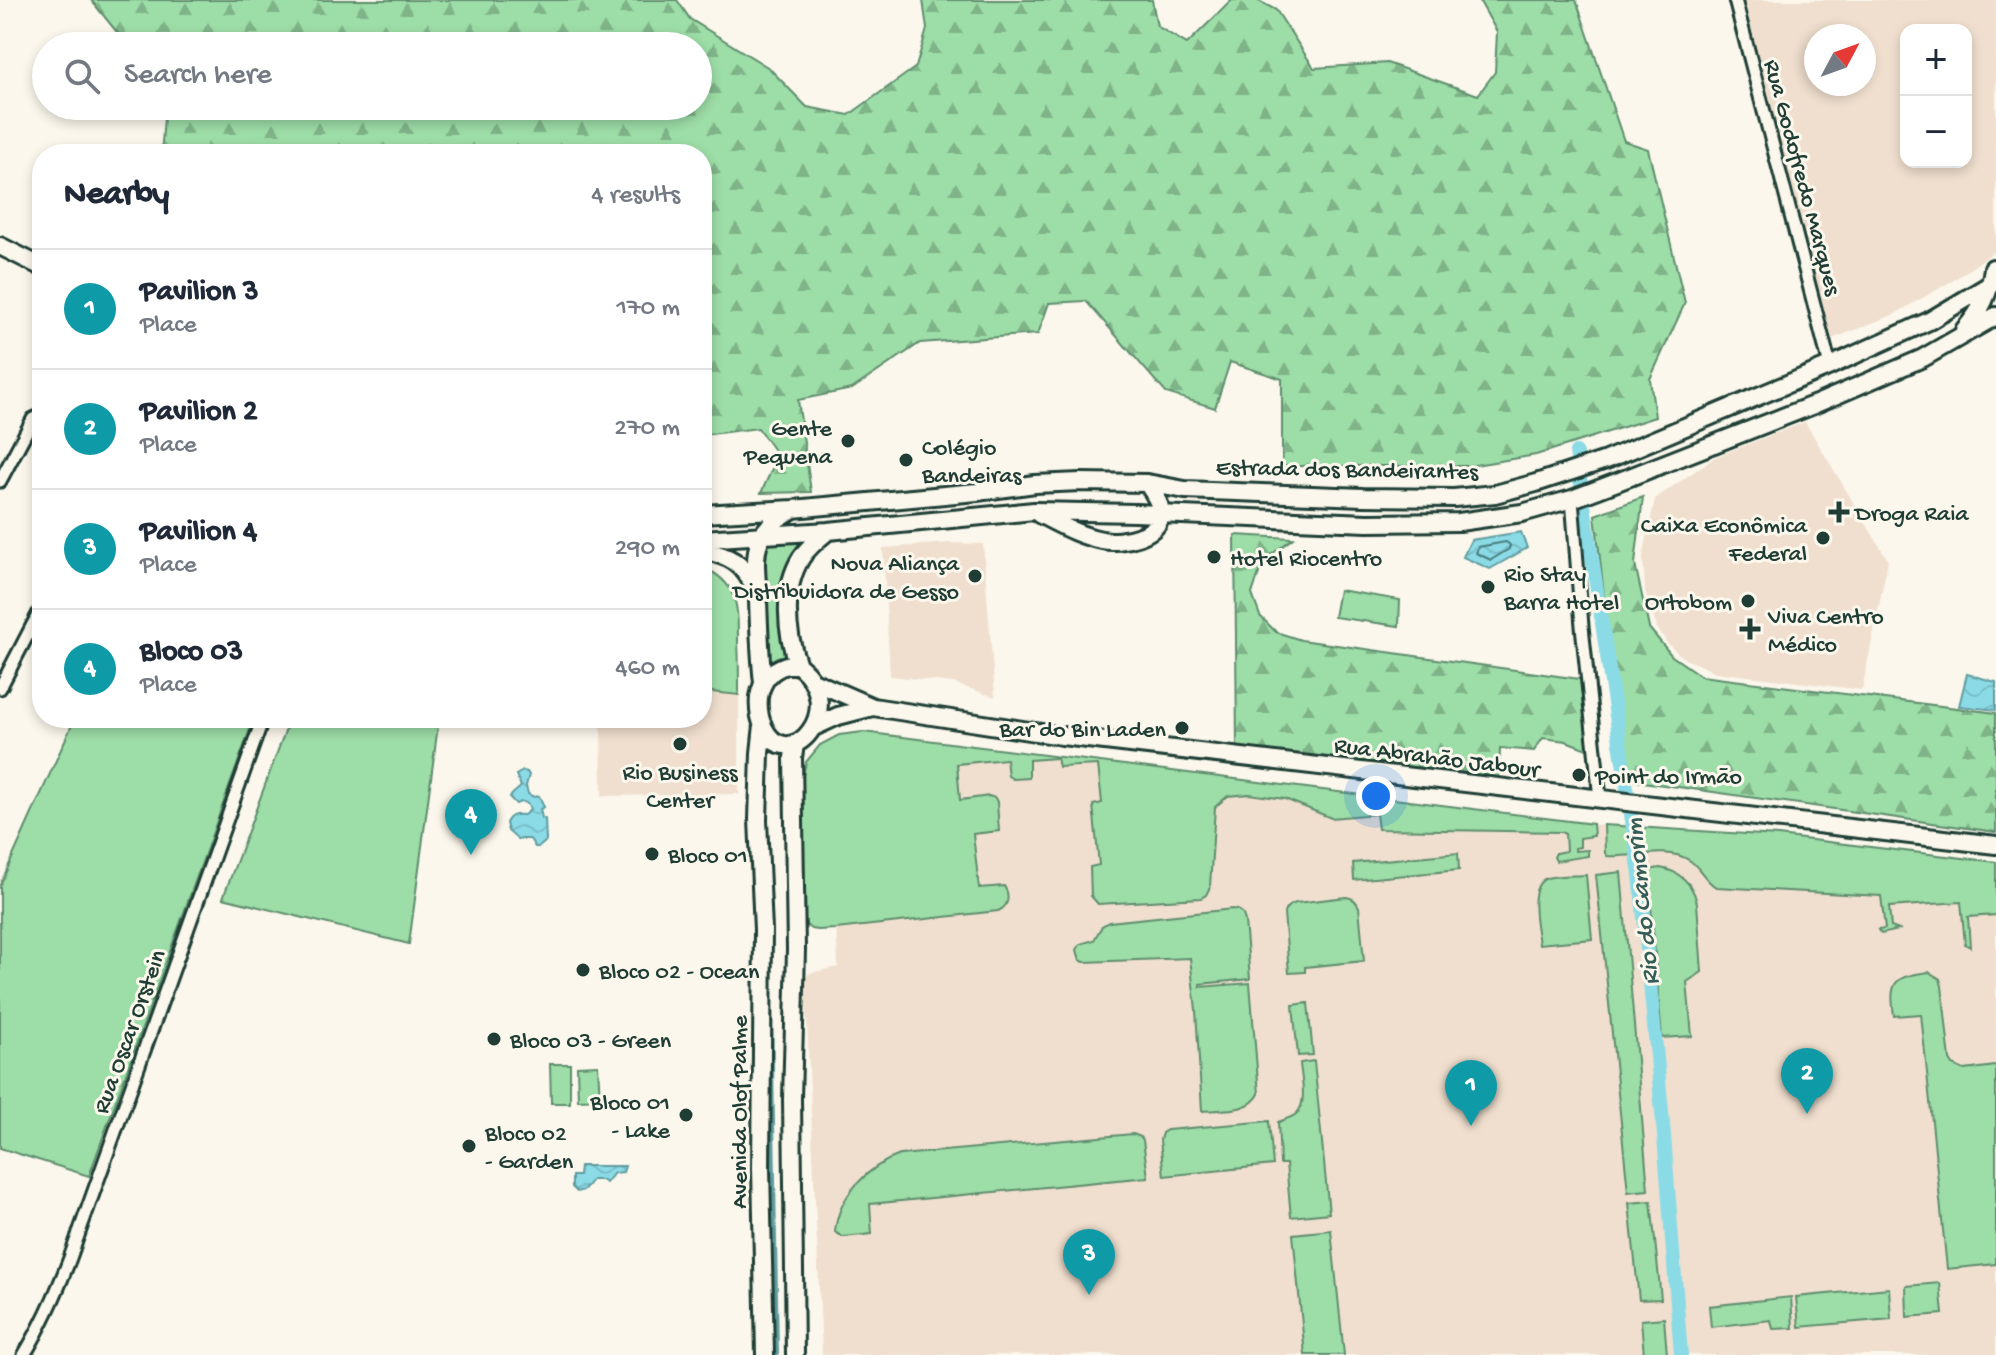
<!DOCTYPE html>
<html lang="en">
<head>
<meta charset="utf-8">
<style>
  body { margin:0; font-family:"Gochi Hand",sans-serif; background:#f2f2f3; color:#1f2937 }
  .controls { position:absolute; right:24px; top:24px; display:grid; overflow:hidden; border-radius:16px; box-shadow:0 4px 12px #0003 }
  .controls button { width:72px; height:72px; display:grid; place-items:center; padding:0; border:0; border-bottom:2px solid #e0e1e3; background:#fff; color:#1f2937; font:40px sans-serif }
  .compass { position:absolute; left:1804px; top:24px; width:72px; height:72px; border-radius:50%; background:#fff; box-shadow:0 4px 12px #0003; rotate:49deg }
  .you { position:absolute; left:1376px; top:796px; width:28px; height:28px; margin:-20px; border:6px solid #fff; border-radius:50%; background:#1a73e8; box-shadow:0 0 0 12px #1a73e833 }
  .badge { display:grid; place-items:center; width:52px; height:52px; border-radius:50%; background:#1f3d34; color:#fff; font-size:26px; font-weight:700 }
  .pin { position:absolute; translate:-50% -66px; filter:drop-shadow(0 2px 4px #0008) }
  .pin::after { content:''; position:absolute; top:42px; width:28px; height:24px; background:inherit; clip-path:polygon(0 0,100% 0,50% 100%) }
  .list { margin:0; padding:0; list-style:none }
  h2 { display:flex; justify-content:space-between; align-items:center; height:104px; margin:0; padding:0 32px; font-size:34px }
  h2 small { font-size:26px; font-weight:400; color:#747a83 }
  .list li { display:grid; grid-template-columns:52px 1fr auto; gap:24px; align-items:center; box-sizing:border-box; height:120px; padding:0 32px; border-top:2px solid #e0e1e3 }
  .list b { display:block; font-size:30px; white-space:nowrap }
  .list p { margin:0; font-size:26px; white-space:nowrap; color:#747a83 }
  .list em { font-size:26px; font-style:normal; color:#747a83 }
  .icon { flex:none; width:44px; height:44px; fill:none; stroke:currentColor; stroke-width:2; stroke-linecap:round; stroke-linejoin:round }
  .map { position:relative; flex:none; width:1996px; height:1355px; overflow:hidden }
  .search { position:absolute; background:#fff; box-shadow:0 4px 12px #0003; left:32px; top:32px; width:680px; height:88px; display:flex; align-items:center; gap:20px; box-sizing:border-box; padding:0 28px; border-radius:44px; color:#747a83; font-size:30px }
  .panel { position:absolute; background:#fff; box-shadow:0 4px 12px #0003; left:32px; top:144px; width:680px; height:584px; border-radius:32px }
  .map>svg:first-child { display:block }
  .built { fill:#f0dfce; fill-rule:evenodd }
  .grass { fill:#9ddda7; stroke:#5e8d6e; stroke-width:2 }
  .forest { fill:url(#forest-firs); stroke:#5e8d6e; stroke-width:2 }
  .water { fill:url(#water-waves); stroke:#609c9f; stroke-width:2 }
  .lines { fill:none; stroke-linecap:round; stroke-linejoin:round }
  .shore { stroke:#4a7c7c; stroke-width:2 }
  .stream { stroke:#609c9f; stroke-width:4 }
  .canal { stroke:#8bdbe7; stroke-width:14 }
  .street-casing { stroke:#1f3d34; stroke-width:17 }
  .secondary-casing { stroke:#1f3d34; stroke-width:22 }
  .street { stroke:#fbf7ec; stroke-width:11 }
  .secondary { stroke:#fbf7ec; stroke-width:16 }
  .poi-dot { fill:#1f3d34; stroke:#fbf7ec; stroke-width:3 }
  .labels { text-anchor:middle; stroke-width:6; stroke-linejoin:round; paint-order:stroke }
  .street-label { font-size:24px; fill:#1f3d34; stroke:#fbf7ec }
  .poi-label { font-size:24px; fill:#1f3d34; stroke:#fbf7ec; text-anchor:start }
  .water-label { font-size:26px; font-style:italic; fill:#355d58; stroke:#fbf7ec }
</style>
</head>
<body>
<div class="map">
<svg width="1996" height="1355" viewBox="0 0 1996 1355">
  <defs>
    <pattern id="forest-firs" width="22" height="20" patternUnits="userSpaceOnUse" patternTransform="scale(2)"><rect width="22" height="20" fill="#9ddda7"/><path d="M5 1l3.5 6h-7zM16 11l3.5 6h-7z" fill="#7fb489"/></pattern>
    <pattern id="water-waves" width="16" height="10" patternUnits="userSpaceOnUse" patternTransform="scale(2)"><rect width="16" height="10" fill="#8bdbe7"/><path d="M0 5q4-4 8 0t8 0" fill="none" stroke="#78bdc7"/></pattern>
  </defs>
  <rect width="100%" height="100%" fill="#fbf7ec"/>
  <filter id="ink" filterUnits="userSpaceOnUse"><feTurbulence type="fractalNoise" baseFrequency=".0125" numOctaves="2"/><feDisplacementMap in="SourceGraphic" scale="16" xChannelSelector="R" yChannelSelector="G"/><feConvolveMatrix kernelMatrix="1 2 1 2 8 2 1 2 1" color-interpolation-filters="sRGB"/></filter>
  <g filter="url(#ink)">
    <path class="built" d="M1744 0H1996V250L1957 278 1895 314 1832 339ZM1906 30H1966V162H1906ZM1864 36V84H1816V36Z
      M1805 422 1888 560 1862 690 1715 672 1685 659 1668 644 1657 628 1645 591 1643 557 1655 499 1715 457Z
      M949 543 983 544 995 697 953 683 890 676 883 548Z
      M702 691 739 695V794L602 796 601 718H702Z
      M863 732 1599 825 1778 836 1996 862V1355H822L805 978 810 973 838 967 836 921 806 762 820 745 839 735Z"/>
    <path class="grass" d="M805 539C799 548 792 557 788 566 776 593 778 628 787 655L777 657 768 662C766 636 757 564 769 544Z
      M702 567C739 582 738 608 738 642 739 660 739 677 739 695L702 691Z
      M1339 590 1400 600 1399 626 1334 617Z
      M75 718H254L89 1176 0 1148V885Z
      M290 718H439L409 944 223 898Z
      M863 732 1593 824 1594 836 1580 838V847L1575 848V851L1588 850V856L1556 861 1554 857 1556 853 1566 851 1565 834 1561 832 1378 829 1376 814 1331 818 1285 799 1249 794 1228 796 1215 807 1210 887 1206 895 1201 898 1098 904 1091 896 1090 867 1099 865 1093 805 1102 803 1098 765 1059 767 1057 758 1029 760V778L1013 779 1008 776 1006 759 957 764 960 800 989 796 995 798 997 802 999 831 973 834 979 888 1004 886C1010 895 1009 907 998 911L836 929 818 930 811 929 806 925 804 912 801 785 806 762 820 745 839 735Z
      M1604 825 1778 836 1996 862V915L1968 917 1970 947 1965 944 1961 902 1889 907 1891 927 1899 930 1881 934 1878 930 1885 929 1881 896 1716 887C1705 881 1700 867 1689 860 1666 846 1633 858 1607 856L1605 853Z
      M1458 853 1459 870 1354 880 1353 863Z
      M1660 868C1680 871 1693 884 1697 903L1702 972 1687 982 1692 1036 1662 1038 1648 870Z
      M1621 872 1648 1190 1628 1192 1596 875Z
      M1586 875 1592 939 1539 944C1537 928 1526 885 1547 878 1559 875 1574 876 1586 875Z
      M1346 897C1354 898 1356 901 1359 907L1364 961 1305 967V972L1289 973 1284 913C1286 907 1289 905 1296 903Z
      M1233 909C1241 910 1243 913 1245 921L1250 979 1200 984V987L1250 983 1259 1094C1249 1113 1222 1109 1202 1111L1196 1010 1190 958 1084 962 1080 960 1077 950 1080 944 1094 940 1102 926 1109 922Z
      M1929 972 1940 979 1942 986 1950 1060 1953 1065 1964 1070 1996 1066V1264L1947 1269 1921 1014 1894 1016C1889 980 1894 977 1929 972Z
      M1308 1003 1313 1055 1298 1056 1293 1005Z
      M1314 1061 1329 1213 1291 1217 1286 1164H1280L1278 1122C1283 1120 1291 1118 1296 1114 1308 1104 1301 1077 1300 1063Z
      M550 1064H570V1103H551Z
      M598 1065 600 1099 578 1100 577 1066Z
      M1269 1121 1273 1165 1164 1176 1160 1140 1162 1133 1167 1130Z
      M1133 1134 1141 1137 1143 1140 1148 1177 870 1204 872 1234 843 1237 835 1232C838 1196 868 1166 900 1155Z
      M1651 1201 1661 1299 1639 1300 1629 1203Z
      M1331 1230 1344 1355H1305L1293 1234Z
      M1940 1283 1943 1314 1907 1317 1906 1286Z
      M1889 1288 1891 1319 1799 1327 1796 1297Z
      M1791 1297 1793 1328 1773 1329 1771 1320 1711 1327 1709 1306Z
      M1664 1318 1667 1355H1644L1641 1320Z"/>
    <path class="forest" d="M91 0H677L690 19 769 68 807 107 849 115 916 67 927 29 923 0H1152L1157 26 1187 44 1232 0H1257L1276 10 1314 68 1387 63 1478 95 1495 72 1497 32 1479 0H1576L1624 141 1648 149 1685 303 1650 379 1655 417 1536 455 1469 466H1282V379L1230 362 1215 408 1166 393 1086 301 1049 303 1038 334 920 343 852 389 798 400 811 492 761 493 778 456 758 428 702 435V154H161L165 106H698V46H128Z
      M1643 497 1635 564 1649 628 1672 656 1701 676 1996 713V832L1636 781 1623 762 1595 515Z
      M1235 535 1293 538 1263 561 1252 594 1260 616 1276 632 1301 640 1586 680 1592 751 1566 741 1543 738 1534 751 1500 748 1499 777 1237 747Z"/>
    <path class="water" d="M1521 532 1527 548 1490 569 1463 557 1471 540Z
      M1967 674 1996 682V710L1959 706Z
      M523 771 527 772 529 775 526 786 528 794 534 797 539 796 544 807 540 809 542 818 545 819 546 841 539 847H535L530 839H517L508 831 506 823C510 815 515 814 524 815L530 810C528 802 523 800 516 804L510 798C512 792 518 791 521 786L516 775Z
      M580 1166H625L623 1172 614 1173 606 1183 601 1180H592L584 1190 577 1192 572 1187V1176H579Z"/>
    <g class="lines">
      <path class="shore" d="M1506 542 1510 545 1509 549 1491 560 1476 553 1478 547Z"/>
      <path class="stream" d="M771 1005 777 1355"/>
      <path class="canal" d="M1576 452 1640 874 1663 1123 1681 1355"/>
      <g class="street-casing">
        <path id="street" d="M1735 0 1830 366
          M0 481 33 419 42 415
          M1572 499 1582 626 1600 799
          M0 688 42 607
          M24 1355C43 1324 57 1292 70 1258L263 718"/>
      </g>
      <g class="secondary-casing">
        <path id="secondary" d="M0 246 42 267
          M1964 330C1981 311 1990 293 1993 268
          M702 514 793 509 977 492 1035 484 1080 482 1147 483 1185 490 1363 497 1454 498 1495 494 1536 483 1606 460 1830 366 1929 321 1996 281
          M1039 514C1059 524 1079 536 1102 540 1120 544 1163 536 1161 511 1159 500 1153 492 1147 483
          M702 539 828 531 1034 511 1136 513 1367 523 1459 522 1522 513 1572 499 1617 482 1816 404 1923 358 1996 316
          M702 550C730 556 743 562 755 589
          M786 665H798C851 707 789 778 764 728 759 718 758 708 759 697 762 681 769 671 786 665Z
          M798 665C786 633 782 589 801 558 808 547 818 539 828 531
          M813 681 873 707 1062 736 1996 845
          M763 683C760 656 759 629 758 601 758 580 751 554 763 534 770 523 782 516 792 510
          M763 725 760 753 758 820 763 930 761 1168 765 1355
          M814 727 838 716 873 707
          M795 1355 792 1099 796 950 793 758 795 744"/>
      </g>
      <use href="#street" class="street"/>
      <use href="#secondary" class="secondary"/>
    </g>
  </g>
  <g class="poi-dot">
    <circle cx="848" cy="441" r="8"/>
    <circle cx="906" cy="460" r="8"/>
    <path d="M1835 500h8v8h8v8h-8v8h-8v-8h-8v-8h8z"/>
    <circle cx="1823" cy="538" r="8"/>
    <circle cx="1214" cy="557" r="8"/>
    <circle cx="975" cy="576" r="8"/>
    <circle cx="1488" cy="587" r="8"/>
    <circle cx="1748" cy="601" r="8"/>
    <path d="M1746 617h8v8h8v8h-8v8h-8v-8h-8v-8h8z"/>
    <circle cx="1182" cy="728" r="8"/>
    <circle cx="680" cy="744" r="8"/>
    <circle cx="1579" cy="775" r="8"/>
    <circle cx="652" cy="854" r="8"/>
    <circle cx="583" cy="970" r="8"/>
    <circle cx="494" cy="1039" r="8"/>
    <circle cx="686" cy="1115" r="8"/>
    <circle cx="469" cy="1146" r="8"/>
  </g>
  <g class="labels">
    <g class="street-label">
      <text transform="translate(1804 177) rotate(75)" y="8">Rua Godofredo Marques</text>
      <text transform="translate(1347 468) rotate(1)" y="8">Estrada dos Bandeirantes</text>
      <text transform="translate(1437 756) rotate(7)" y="8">Rua Abrahão Jabour</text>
      <text transform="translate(128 1031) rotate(-70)" y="8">Rua Oscar Orstein</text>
      <text transform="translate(738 1112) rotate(-90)" y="8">Avenida Olof Palme</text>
    </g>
    <g class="poi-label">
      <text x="832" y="435" text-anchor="end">Gente<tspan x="832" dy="28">Pequena</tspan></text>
      <text x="922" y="454">Colégio<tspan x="922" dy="28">Bandeiras</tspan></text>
      <text x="1855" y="520">Droga Raia</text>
      <text x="1807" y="532" text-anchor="end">Caixa Econômica<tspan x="1807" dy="28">Federal</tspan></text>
      <text x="1230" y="565">Hotel Riocentro</text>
      <text x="959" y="570" text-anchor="end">Nova Aliança<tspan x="959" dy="28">Distribuidora de Gesso</tspan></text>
      <text x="1504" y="581">Rio Stay<tspan x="1504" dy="28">Barra Hotel</tspan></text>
      <text x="1732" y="609" text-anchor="end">Ortobom</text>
      <text x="1768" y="623">Viva Centro<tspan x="1768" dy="28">Médico</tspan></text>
      <text x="1166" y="736" text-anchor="end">Bar do Bin Laden</text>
      <text x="680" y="779" text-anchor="middle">Rio Business<tspan x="680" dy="28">Center</tspan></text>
      <text x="1595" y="783">Point do Irmão</text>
      <text x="668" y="862">Bloco 01</text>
      <text x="599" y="978">Bloco 02 - Ocean</text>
      <text x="510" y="1047">Bloco 03 - Green</text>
      <text x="670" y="1109" text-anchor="end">Bloco 01<tspan x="670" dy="28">- Lake</tspan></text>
      <text x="485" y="1140">Bloco 02<tspan x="485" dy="28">- Garden</tspan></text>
    </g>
    <g class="water-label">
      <text transform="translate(1640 902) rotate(-96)" y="9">Rio do Camorim</text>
    </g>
  </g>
</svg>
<div class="controls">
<button>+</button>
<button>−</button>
</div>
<svg class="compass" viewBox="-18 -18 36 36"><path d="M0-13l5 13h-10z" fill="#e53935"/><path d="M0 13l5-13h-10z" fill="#747a83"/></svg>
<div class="you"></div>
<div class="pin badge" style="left:1471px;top:1126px;background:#0f9aa8">1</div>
<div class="pin badge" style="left:1807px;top:1114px;background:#0f9aa8">2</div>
<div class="pin badge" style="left:1089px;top:1295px;background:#0f9aa8">3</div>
<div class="pin badge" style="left:471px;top:855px;background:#0f9aa8">4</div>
<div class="search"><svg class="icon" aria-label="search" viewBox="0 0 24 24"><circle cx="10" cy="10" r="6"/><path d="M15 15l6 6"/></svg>Search here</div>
<section class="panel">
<h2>Nearby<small>4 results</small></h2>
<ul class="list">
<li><span class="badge" style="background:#0f9aa8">1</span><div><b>Pavilion 3</b><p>Place</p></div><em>170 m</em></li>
<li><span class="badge" style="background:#0f9aa8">2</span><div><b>Pavilion 2</b><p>Place</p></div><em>270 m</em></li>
<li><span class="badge" style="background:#0f9aa8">3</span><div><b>Pavilion 4</b><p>Place</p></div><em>290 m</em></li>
<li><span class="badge" style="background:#0f9aa8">4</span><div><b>Bloco 03</b><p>Place</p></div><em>460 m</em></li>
</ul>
</section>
</div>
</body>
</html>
